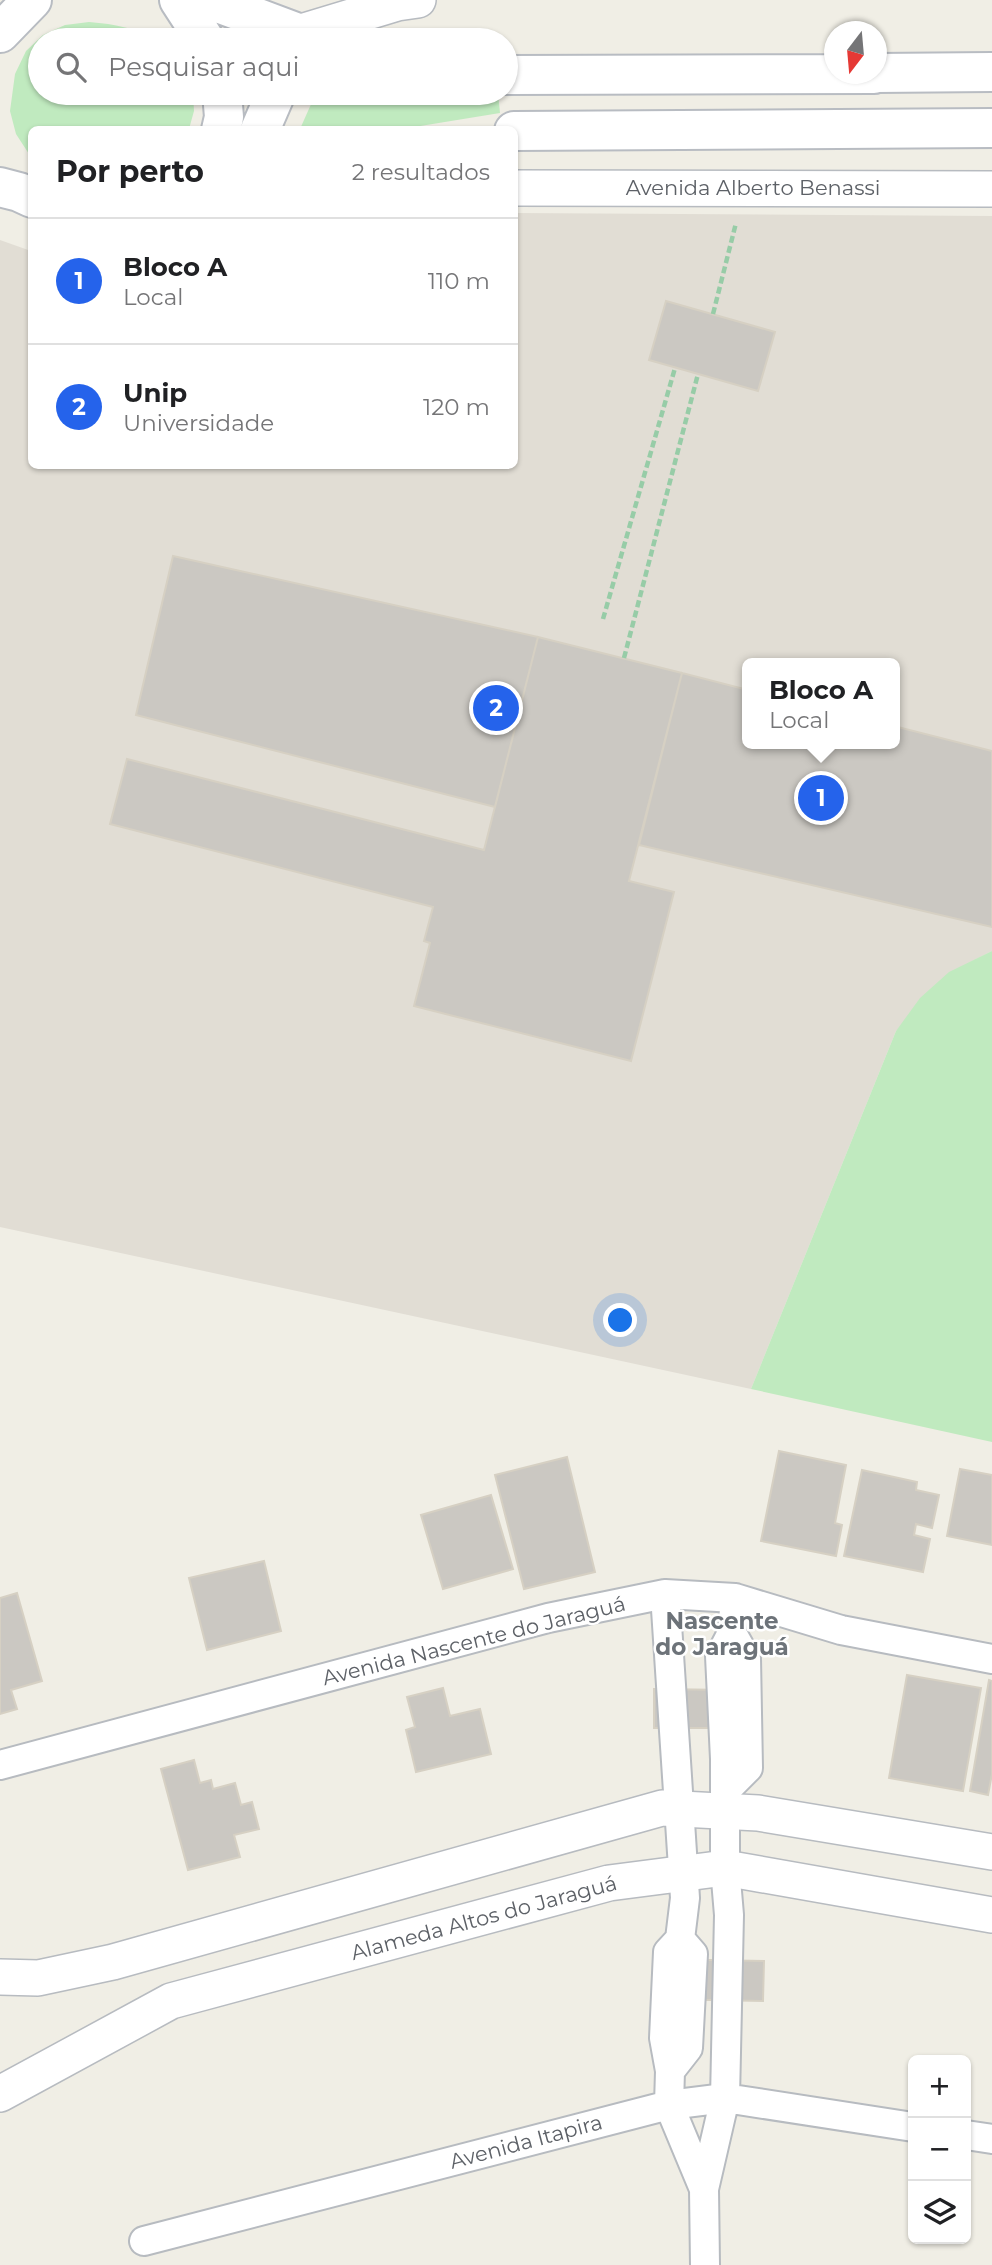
<!DOCTYPE html>
<html lang="pt">
<head>
<meta charset="utf-8">
<style>
  body { margin:0; font-family:Montserrat,sans-serif; background:#f6f6f6; color:#202124 }
  .controls { position:absolute; right:21px; bottom:21px; display:grid; overflow:hidden; border-radius:10px; box-shadow:0 2px 5px #0004 }
  .controls button { width:63px; height:63px; display:grid; place-items:center; padding:0; border:0; border-bottom:2px solid #e0e0e0; background:#fff; color:#202124; font:35px sans-serif }
  .compass { position:absolute; left:824px; top:21px; width:63px; height:63px; border-radius:50%; background:#fff; box-shadow:0 2px 5px #0004; rotate:196deg }
  .you { position:absolute; left:621px; top:1321px; width:24px; height:24px; margin:-18px; border:5px solid #fff; border-radius:50%; background:#1a73e8; box-shadow:0 0 0 10px #1a73e833 }
  .badge { display:grid; place-items:center; width:46px; height:46px; border-radius:50%; background:#2563eb; color:#fff; font-size:23px; font-weight:700 }
  .pin { position:absolute; translate:-50% -50%; border:4px solid #fff; box-shadow:0 2px 7px #0006 }
  .popup { position:absolute; left:742px; top:658px; width:158px; height:91px; box-sizing:border-box; display:grid; place-content:center; border-radius:10px; background:#fff; filter:drop-shadow(0 2px 5px #0005); font-size:23px; white-space:nowrap; color:#757577 }
  .popup b { font-size:26px; color:#202124 }
  .popup::after { content:''; position:absolute; left:50%; top:100%; margin-left:-14px; border:14px solid transparent; border-top-color:#fff }
  .list { margin:0; padding:0; list-style:none }
  h2 { display:flex; justify-content:space-between; align-items:center; height:91px; margin:0; padding:0 28px; font-size:30px }
  h2 small { font-size:23px; font-weight:400; color:#757577 }
  .list li { display:grid; grid-template-columns:46px 1fr auto; gap:21px; align-items:center; box-sizing:border-box; height:126px; padding:0 28px; border-top:2px solid #e0e0e0 }
  .list b { display:block; font-size:26px; white-space:nowrap }
  .list p { margin:0; font-size:23px; white-space:nowrap; color:#757577 }
  .list em { font-size:23px; font-style:normal; color:#757577 }
  .icon { flex:none; width:38px; height:38px; fill:none; stroke:currentColor; stroke-width:2; stroke-linecap:round; stroke-linejoin:round }
  .map { position:relative; flex:none; width:992px; height:2265px; overflow:hidden }
  .search { position:absolute; background:#fff; box-shadow:0 2px 5px #0004; left:28px; top:28px; width:490px; height:77px; display:flex; align-items:center; gap:18px; box-sizing:border-box; padding:0 24px; border-radius:38px; color:#757577; font-size:26px }
  .panel { position:absolute; background:#fff; box-shadow:0 2px 5px #0004; left:28px; top:126px; width:490px; height:343px; border-radius:10px }
  .map>svg:first-child { display:block }
  .education { fill:#e1ddd4; fill-rule:evenodd }
  .green { fill:#c0eabf }
  .building { fill:#cbc8c2; stroke:#d6d0c3; stroke-width:2 }
  .lines { fill:none; stroke-linecap:round; stroke-linejoin:round }
  .minor-casing { stroke:#b7bbc0; stroke-width:32 }
  .tertiary-casing { stroke:#b7bbc0; stroke-width:38 }
  .secondary-casing { stroke:#b8bcc2; stroke-width:42 }
  .path { stroke:#97cca7; stroke-width:4.5; stroke-dasharray:7 3.5; stroke-linecap:butt }
  .minor { stroke:#fff; stroke-width:28 }
  .tertiary { stroke:#fff; stroke-width:35 }
  .secondary { stroke:#fff; stroke-width:38 }
  .labels { text-anchor:middle; stroke-width:5; stroke-linejoin:round; paint-order:stroke }
  .street-label { font-size:21px; fill:#5d6167; stroke:#fff }
  .neighbourhood-label { font-size:23px; font-weight:bold; fill:#6d7379; stroke:#fff }
</style>
</head>
<body>
<div class="map">
<svg width="992" height="2265" viewBox="0 0 992 2265">
  <rect width="100%" height="100%" fill="#f0eee5"/>
  <path class="education" d="M515 213 992 216V951L949 973 896 1031 751 1389 0 1227V240L31 251 32 466H514ZM748 663H894V744H748Z"/>
  <path class="green" d="M89 22C116 24 137 29 162 40H40V93H193L194 111 189 129 32 130 31 156 29 154 16 134 10 111 15 74 26 51 43 35 65 25Z
    M316 93H498L500 113 402 129H300Z
    M992 951V1442L751 1389 896 1031 920 998 949 972Z"/>
  <path class="building" d="M666 301 775 332 758 391 649 360Z
    M173 556 538 637 495 807 136 715Z
    M538 637 682 673 629 881 674 892 631 1061 414 1006 430 943 424 941 433 907 110 824 127 759 484 850Z
    M682 673 748 690V744H894V726L992 751V927L639 845Z
    M779 1451 846 1465 835 1523 842 1525 836 1556 761 1541Z
    M567 1457 595 1572 524 1589 495 1475Z
    M960 1469 992 1475V1545L947 1536Z
    M862 1470 917 1482 916 1490 939 1495 932 1528 916 1524 914 1535 930 1539 923 1572 844 1556Z
    M491 1495 513 1569 443 1589 421 1515Z
    M264 1561 281 1631 207 1650 189 1578Z
    M17 1593 42 1681 11 1690 17 1709 0 1714V1598Z
    M907 1675 981 1688 963 1791 889 1778Z
    M989 1680 992 1681V1774L988 1795 970 1791Z
    M443 1688 450 1716 480 1709 491 1754 416 1772 406 1730 415 1727 407 1697Z
    M654 1689 732 1690V1728H654Z
    M194 1760 200 1783 211 1780 213 1789 235 1783 241 1805 252 1802 259 1829 234 1835 240 1857 188 1870 161 1769Z
    M657 1959 764 1961 763 2001 657 1999Z"/>
  <g class="lines">
    <g class="minor-casing">
      <path id="minor" d="M665 1594 685 1898 680 1939 668 1952 664 2038 670 2071 669 2105 704 2189
        M0 1765 548 1618 665 1594 735 1598 841 1630 992 1659
        M725 1791 748 1768 746 1658 732 1633
        M670 2071 688 2048 693 1954 680 1939
        M966 2135 992 2139
        M144 2241 669 2105 725 2098 913 2127
        M705 2265 704 2189 725 2098 729 1915 725 1868V1759L720 1656 732 1633 735 1598"/>
    </g>
    <g class="tertiary-casing">
      <path id="tertiary" d="M298 33 397 3 418 0
        M514 188 992 189
        M0 1977 38 1978 113 1962 662 1808 758 1813 992 1852
        M0 2094 171 2001 609 1883 725 1868 992 1915"/>
    </g>
    <g class="secondary-casing">
      <path id="secondary" d="M179 0 205 40
        M210 0 298 33 329 40
        M0 33 32 0
        M876 73 992 72
        M506 75 874 74
        M221 130 224 117 222 93
        M260 130 276 93
        M514 131 992 128
        M0 187 19 192 32 198"/>
    </g>
    <path class="path" d="M713 314 736 223
      M603 619 675 368
      M624 658 698 374"/>
    <use href="#minor" class="minor"/>
    <use href="#tertiary" class="tertiary"/>
    <use href="#secondary" class="secondary"/>
  </g>
  <g class="labels">
    <g class="street-label">
      <text x="753" y="195">Avenida Alberto Benassi</text>
      <text transform="translate(474 1641) rotate(-14)" y="7">Avenida Nascente do Jaraguá</text>
      <text transform="translate(484 1918) rotate(-15)" y="7">Alameda Altos do Jaraguá</text>
      <text transform="translate(526 2142) rotate(-15)" y="7">Avenida Itapira</text>
    </g>
    <g class="neighbourhood-label">
      <text x="722" y="1629">Nascente<tspan x="722" dy="26">do Jaraguá</tspan></text>
    </g>
  </g>
</svg>
<div class="controls">
<button>+</button>
<button>−</button>
<button><svg class="icon" aria-label="layers" viewBox="0 0 24 24"><path d="M12 4l9 5-9 5-9-5zM3 14l9 5 9-5"/></svg></button>
</div>
<svg class="compass" viewBox="-18 -18 36 36"><path d="M0-13l5 13h-10z" fill="#e53935"/><path d="M0 13l5-13h-10z" fill="#757577"/></svg>
<div class="you"></div>
<div class="pin badge" style="left:821px;top:798px">1</div>
<div class="popup"><b>Bloco A</b>Local</div>
<div class="pin badge" style="left:496px;top:708px">2</div>
<div class="search"><svg class="icon" aria-label="search" viewBox="0 0 24 24"><circle cx="10" cy="10" r="6"/><path d="M15 15l6 6"/></svg>Pesquisar aqui</div>
<section class="panel">
<h2>Por perto<small>2 resultados</small></h2>
<ul class="list">
<li><span class="badge">1</span><div><b>Bloco A</b><p>Local</p></div><em>110 m</em></li>
<li><span class="badge">2</span><div><b>Unip</b><p>Universidade</p></div><em>120 m</em></li>
</ul>
</section>
</div>
</body>
</html>
